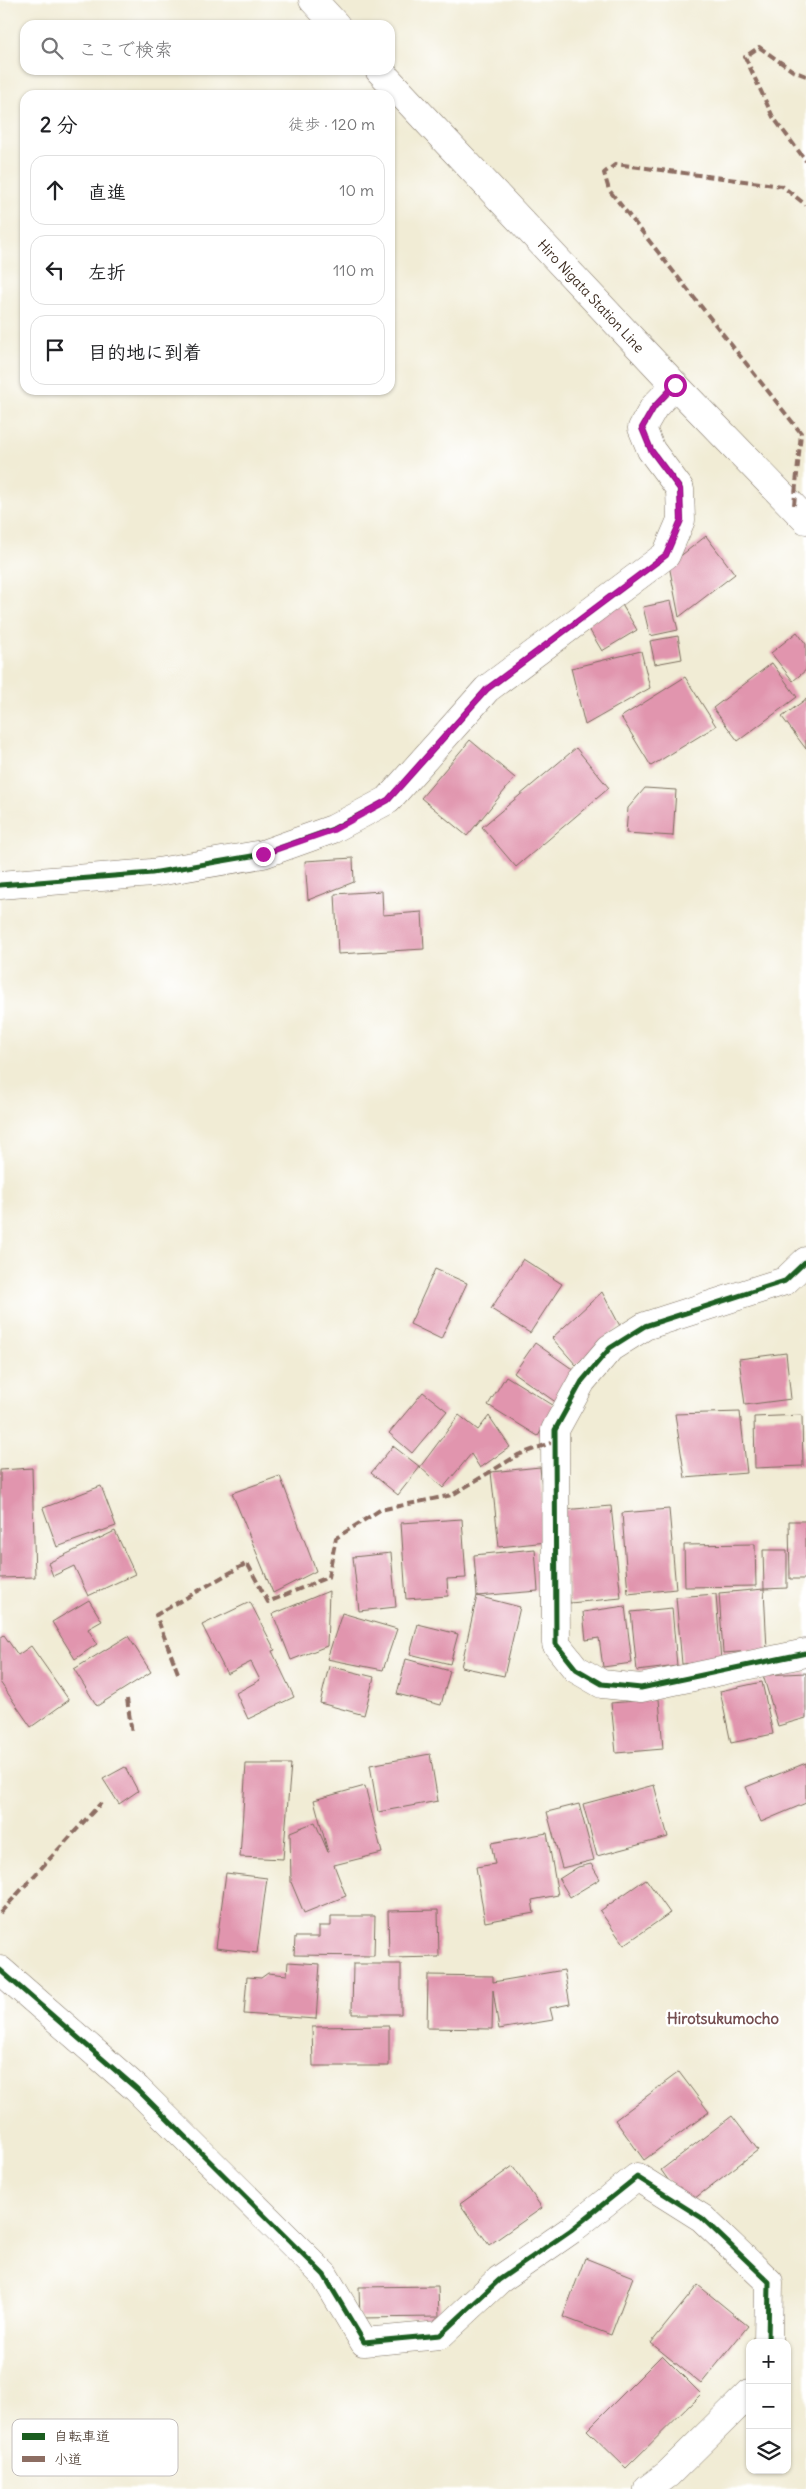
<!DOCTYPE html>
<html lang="ja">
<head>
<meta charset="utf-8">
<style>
  body { margin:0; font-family:Delius,"Klee One",sans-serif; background:#f2f2f2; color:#202124 }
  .controls { position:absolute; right:15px; bottom:15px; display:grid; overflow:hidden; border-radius:10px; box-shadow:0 1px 4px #0004 }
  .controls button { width:45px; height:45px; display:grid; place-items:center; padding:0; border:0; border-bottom:1px solid #e0e0e0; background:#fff; color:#202124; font:25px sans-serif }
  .stop { position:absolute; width:15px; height:15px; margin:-11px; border:4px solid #b5179e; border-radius:50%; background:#fff }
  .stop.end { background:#b5179e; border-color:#fff; box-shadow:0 1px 5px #0008 }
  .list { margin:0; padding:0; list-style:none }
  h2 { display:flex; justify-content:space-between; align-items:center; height:65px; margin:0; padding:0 20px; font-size:21px }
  h2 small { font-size:16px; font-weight:400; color:#757577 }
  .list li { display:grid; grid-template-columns:32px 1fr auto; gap:15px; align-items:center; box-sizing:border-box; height:70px; margin:0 10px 10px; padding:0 10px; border:1px solid #e0e0e0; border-radius:15px }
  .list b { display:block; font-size:19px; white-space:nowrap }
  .list em { font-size:16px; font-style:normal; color:#757577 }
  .icon { flex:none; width:28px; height:28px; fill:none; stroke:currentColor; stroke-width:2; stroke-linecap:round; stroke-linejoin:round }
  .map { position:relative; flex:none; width:806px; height:2489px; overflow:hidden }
  .search { position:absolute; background:#fff; box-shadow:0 1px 4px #0004; left:20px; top:20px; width:375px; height:55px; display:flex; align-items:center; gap:12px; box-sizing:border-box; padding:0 18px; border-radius:15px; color:#757577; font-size:19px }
  .panel { position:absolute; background:#fff; box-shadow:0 1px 4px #0004; left:20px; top:90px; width:375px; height:305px; border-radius:15px }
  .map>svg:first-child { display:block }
  .building { fill:#e195ae }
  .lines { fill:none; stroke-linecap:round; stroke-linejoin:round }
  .minor-casing { stroke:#7b6e5e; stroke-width:29 }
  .secondary-casing { stroke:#7b6e5e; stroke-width:29 }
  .minor { stroke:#fff; stroke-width:28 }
  .secondary { stroke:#fff; stroke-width:28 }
  .quiet { stroke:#8d6e63; stroke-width:4; stroke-dasharray:8 4; stroke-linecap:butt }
  .cycleway-casing { stroke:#fff; stroke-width:8 }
  .cycleway { stroke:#1b5e20; stroke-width:5 }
  .route { stroke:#b5179e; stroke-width:6 }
  .labels { text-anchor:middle; stroke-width:5; stroke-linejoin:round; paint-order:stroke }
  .street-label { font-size:14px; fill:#3b2a1e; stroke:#fff }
  .neighbourhood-label { font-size:15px; font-weight:bold; fill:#754f50; stroke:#fff }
  .key { fill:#fff; stroke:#c4bfbc; stroke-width:1 }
  .key-label { font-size:14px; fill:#3b2a1e }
</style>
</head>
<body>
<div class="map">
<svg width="806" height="2489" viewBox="0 0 806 2489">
  <rect width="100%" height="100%" fill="#fff"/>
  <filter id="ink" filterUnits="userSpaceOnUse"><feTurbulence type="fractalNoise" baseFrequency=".02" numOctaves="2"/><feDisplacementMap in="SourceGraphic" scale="10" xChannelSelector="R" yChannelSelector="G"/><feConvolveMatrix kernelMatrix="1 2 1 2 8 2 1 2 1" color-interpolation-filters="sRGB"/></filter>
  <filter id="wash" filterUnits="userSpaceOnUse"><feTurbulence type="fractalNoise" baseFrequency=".0096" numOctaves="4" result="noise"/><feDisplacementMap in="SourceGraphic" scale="20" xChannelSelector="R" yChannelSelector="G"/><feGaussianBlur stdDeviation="1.12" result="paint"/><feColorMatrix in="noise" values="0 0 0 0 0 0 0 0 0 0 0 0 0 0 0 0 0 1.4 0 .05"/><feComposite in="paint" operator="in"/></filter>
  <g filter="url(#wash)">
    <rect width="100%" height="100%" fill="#f1ecd5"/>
    <g id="blocks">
      <path class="building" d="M706 536 735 574 679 617 669 565Z
        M671 601 678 630 650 636 643 607Z
        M621 603 637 630 602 651 586 624Z
        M797 632 806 644V670L793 681 771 653Z
        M678 636 682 659 655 664 650 641Z
        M641 651 650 688 585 725 571 668Z
        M772 663 797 697 738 741 713 708Z
        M685 677 716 726 651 766 621 717Z
        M806 699V749L782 717Z
        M470 740 515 778 467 836 421 798Z
        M576 748 609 788 516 867 482 827Z
        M645 788 676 790 673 836 626 833 628 808Z
        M353 858 354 882 308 900 305 861Z
        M382 891 383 915 422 912 424 949 338 954 335 894Z
        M523 1259 562 1284 530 1333 491 1309Z
        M435 1269 467 1283 441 1339 410 1324Z
        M602 1292 620 1326 576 1365 552 1338Z
        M535 1343 578 1373 557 1403 514 1373Z
        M786 1353 791 1399 745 1405 739 1359Z
        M506 1376 556 1407 538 1436 488 1405Z
        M423 1392 447 1411 412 1453 389 1433Z
        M740 1412 747 1473 685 1478 675 1414Z
        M459 1415 478 1430 489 1416 510 1447 480 1468 471 1454 443 1488 420 1467Z
        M802 1415 803 1466 755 1468 754 1417Z
        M393 1446 420 1467 398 1495 371 1473Z
        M540 1467 547 1542 499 1547 491 1472Z
        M32 1468 35 1577 0 1578V1470Z
        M280 1476 316 1571 273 1593 232 1493Z
        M101 1486 116 1526 57 1547 43 1508Z
        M611 1506 621 1598 570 1603 562 1510Z
        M669 1509 676 1589 628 1594 622 1513Z
        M462 1519 466 1578 447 1579 448 1596 406 1599 401 1523Z
        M789 1521H806V1579H790Z
        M115 1531 135 1574 88 1596 74 1566 53 1576 48 1563Z
        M755 1544 756 1586 685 1587 684 1545Z
        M535 1549 538 1591 477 1596 474 1555Z
        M763 1550H787V1588L764 1589Z
        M391 1553 396 1607 359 1611 353 1557Z
        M764 1589 767 1650 723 1653 719 1593Z
        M329 1591 327 1646 291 1660 273 1614Z
        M716 1594 721 1661 682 1664 676 1597Z
        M477 1596 520 1607 504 1676 461 1667Z
        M89 1600 102 1621 88 1629 97 1644 75 1659 52 1622Z
        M250 1602 275 1650 272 1651 294 1697 248 1719 236 1693 260 1680 251 1662 227 1674 202 1625Z
        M625 1606 632 1663 603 1667 599 1638 586 1640 583 1612Z
        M672 1608 677 1666 637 1671 631 1612Z
        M342 1613 397 1629 383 1670 327 1659Z
        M418 1624 458 1634 450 1664 410 1654Z
        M4 1635 18 1655 31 1646 69 1700 31 1727 0 1682V1638Z
        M128 1636 151 1672 97 1706 74 1669Z
        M406 1659 450 1671 441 1705 397 1694Z
        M329 1666 374 1677 364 1715 320 1703Z
        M806 1673V1718L778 1726 763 1675Z
        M762 1682 773 1734 731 1743 720 1691Z
        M659 1699 663 1749 616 1753 611 1703Z
        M430 1754 438 1801 378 1812 370 1765Z
        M806 1763V1803L761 1822 746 1787Z
        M246 1764H291L283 1859 240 1857Z
        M125 1767 138 1791 119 1804 103 1779Z
        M654 1785 668 1837 597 1856 583 1804Z
        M365 1786 382 1853 334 1865 346 1896 304 1913 291 1882 290 1832 315 1822 328 1852 314 1800Z
        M579 1804 594 1860 562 1868 547 1812Z
        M547 1833 558 1895 532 1900 534 1913 485 1922 476 1867 495 1864 491 1843Z
        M591 1864 600 1879 570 1897 559 1879 578 1867Z
        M226 1873 267 1878 257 1953 216 1948Z
        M646 1879 670 1913 624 1945 600 1911Z
        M438 1910 439 1957 389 1958 388 1911Z
        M331 1916H375L374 1956 294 1955 295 1937H319V1926H331Z
        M288 1962 320 1964 316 2019 244 2014 247 1977 261 1978 268 1973 287 1975Z
        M353 1964H401V2014H352Z
        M564 1970 570 2004 550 2008 553 2020 499 2029 493 1990 492 2029 427 2028 428 1975 493 1976V1982Z
        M389 2026V2066H313L312 2027Z
        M679 2072 709 2112 644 2160 615 2120Z
        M732 2116 758 2150 686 2205 661 2170Z
        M513 2166 542 2208 489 2245 460 2204Z
        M585 2258 633 2277 611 2335 563 2317Z
        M698 2285 748 2326 701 2384 651 2343Z
        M438 2286 439 2317 360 2318 359 2287Z
        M662 2355 701 2394 626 2468 587 2430Z"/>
    </g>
  </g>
  <g filter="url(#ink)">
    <use href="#blocks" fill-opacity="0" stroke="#7b6e5e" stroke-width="1"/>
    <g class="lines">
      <g class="minor-casing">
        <path id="minor" d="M0 885 152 873 263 854 333 829 388 800 487 689 666 555 681 520 680 489 651 450 642 428 654 407 675 385
          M806 1261 785 1281 645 1326 610 1348 582 1381 555 1430 556 1644 576 1669 602 1684 641 1688 806 1653
          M0 1970 137 2089 324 2275 364 2342 440 2335 499 2280 571 2230 637 2177 702 2218 769 2282 768 2343
          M648 2489 668 2474 750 2393"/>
      </g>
      <g class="secondary-casing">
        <path id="secondary" d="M313 0 336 25
          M379 70 675 385 806 520"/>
      </g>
      <use href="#minor" class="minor"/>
      <use href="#secondary" class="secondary"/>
      <path class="quiet" d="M806 76 793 71 759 47 745 57 773 117 806 161
        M794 505 801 433 609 190 604 173 616 164 782 186 806 205
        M178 1673 156 1615 247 1563 268 1602 328 1577 336 1538 380 1510 452 1495 518 1455 556 1441
        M127 1699 132 1734
        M0 1913 101 1803"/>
      <g class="cycleway-casing">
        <path id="cycleway" d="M0 885 152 873 263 854 333 829 388 800 487 689 666 555 681 520 680 489 651 450 642 428 654 407 675 385
          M806 1261 785 1281 645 1326 610 1348 582 1381 555 1430 556 1644 576 1669 602 1684 641 1688 806 1653
          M0 1970 137 2089 324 2275 364 2342 440 2335 499 2280 571 2230 637 2177 702 2218 769 2282 768 2343"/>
      </g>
      <use href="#cycleway" class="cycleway"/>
    </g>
  </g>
  <g class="lines" filter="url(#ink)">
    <path class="route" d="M263 854 333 830 388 800 487 689 666 555 681 520 680 489 651 450 642 428 654 407 675 385"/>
  </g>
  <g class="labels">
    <g class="street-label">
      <text transform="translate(591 296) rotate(47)" y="5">Hiro Nigata Station Line</text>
    </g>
    <g class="neighbourhood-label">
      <text x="723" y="2024">Hirotsukumocho</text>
    </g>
  </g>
  <rect x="12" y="2419" width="166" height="57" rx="8" class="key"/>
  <rect x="22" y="2433" width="23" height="7" fill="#1b5e20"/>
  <rect x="22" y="2456" width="23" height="6" fill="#8d6e63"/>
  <g class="key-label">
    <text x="54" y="2441">自転車道</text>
    <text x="54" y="2464">小道</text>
  </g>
</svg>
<div class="controls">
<button>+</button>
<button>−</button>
<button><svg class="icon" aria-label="layers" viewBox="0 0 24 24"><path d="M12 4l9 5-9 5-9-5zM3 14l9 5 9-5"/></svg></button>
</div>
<div class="stop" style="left:675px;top:385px"></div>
<div class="stop end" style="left:263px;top:854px"></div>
<div class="search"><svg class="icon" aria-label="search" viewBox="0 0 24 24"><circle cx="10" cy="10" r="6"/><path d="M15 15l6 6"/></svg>ここで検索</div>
<section class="panel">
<h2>2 分<small>徒歩 · 120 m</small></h2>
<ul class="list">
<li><svg class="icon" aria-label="ahead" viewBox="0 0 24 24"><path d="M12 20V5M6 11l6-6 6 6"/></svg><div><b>直進</b></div><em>10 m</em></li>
<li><svg class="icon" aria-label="left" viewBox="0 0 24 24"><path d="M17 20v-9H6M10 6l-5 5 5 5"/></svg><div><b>左折</b></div><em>110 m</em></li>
<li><svg class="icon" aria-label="arrive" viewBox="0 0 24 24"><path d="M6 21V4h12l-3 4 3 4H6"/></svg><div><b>目的地に到着</b></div></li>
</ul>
</section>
</div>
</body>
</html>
